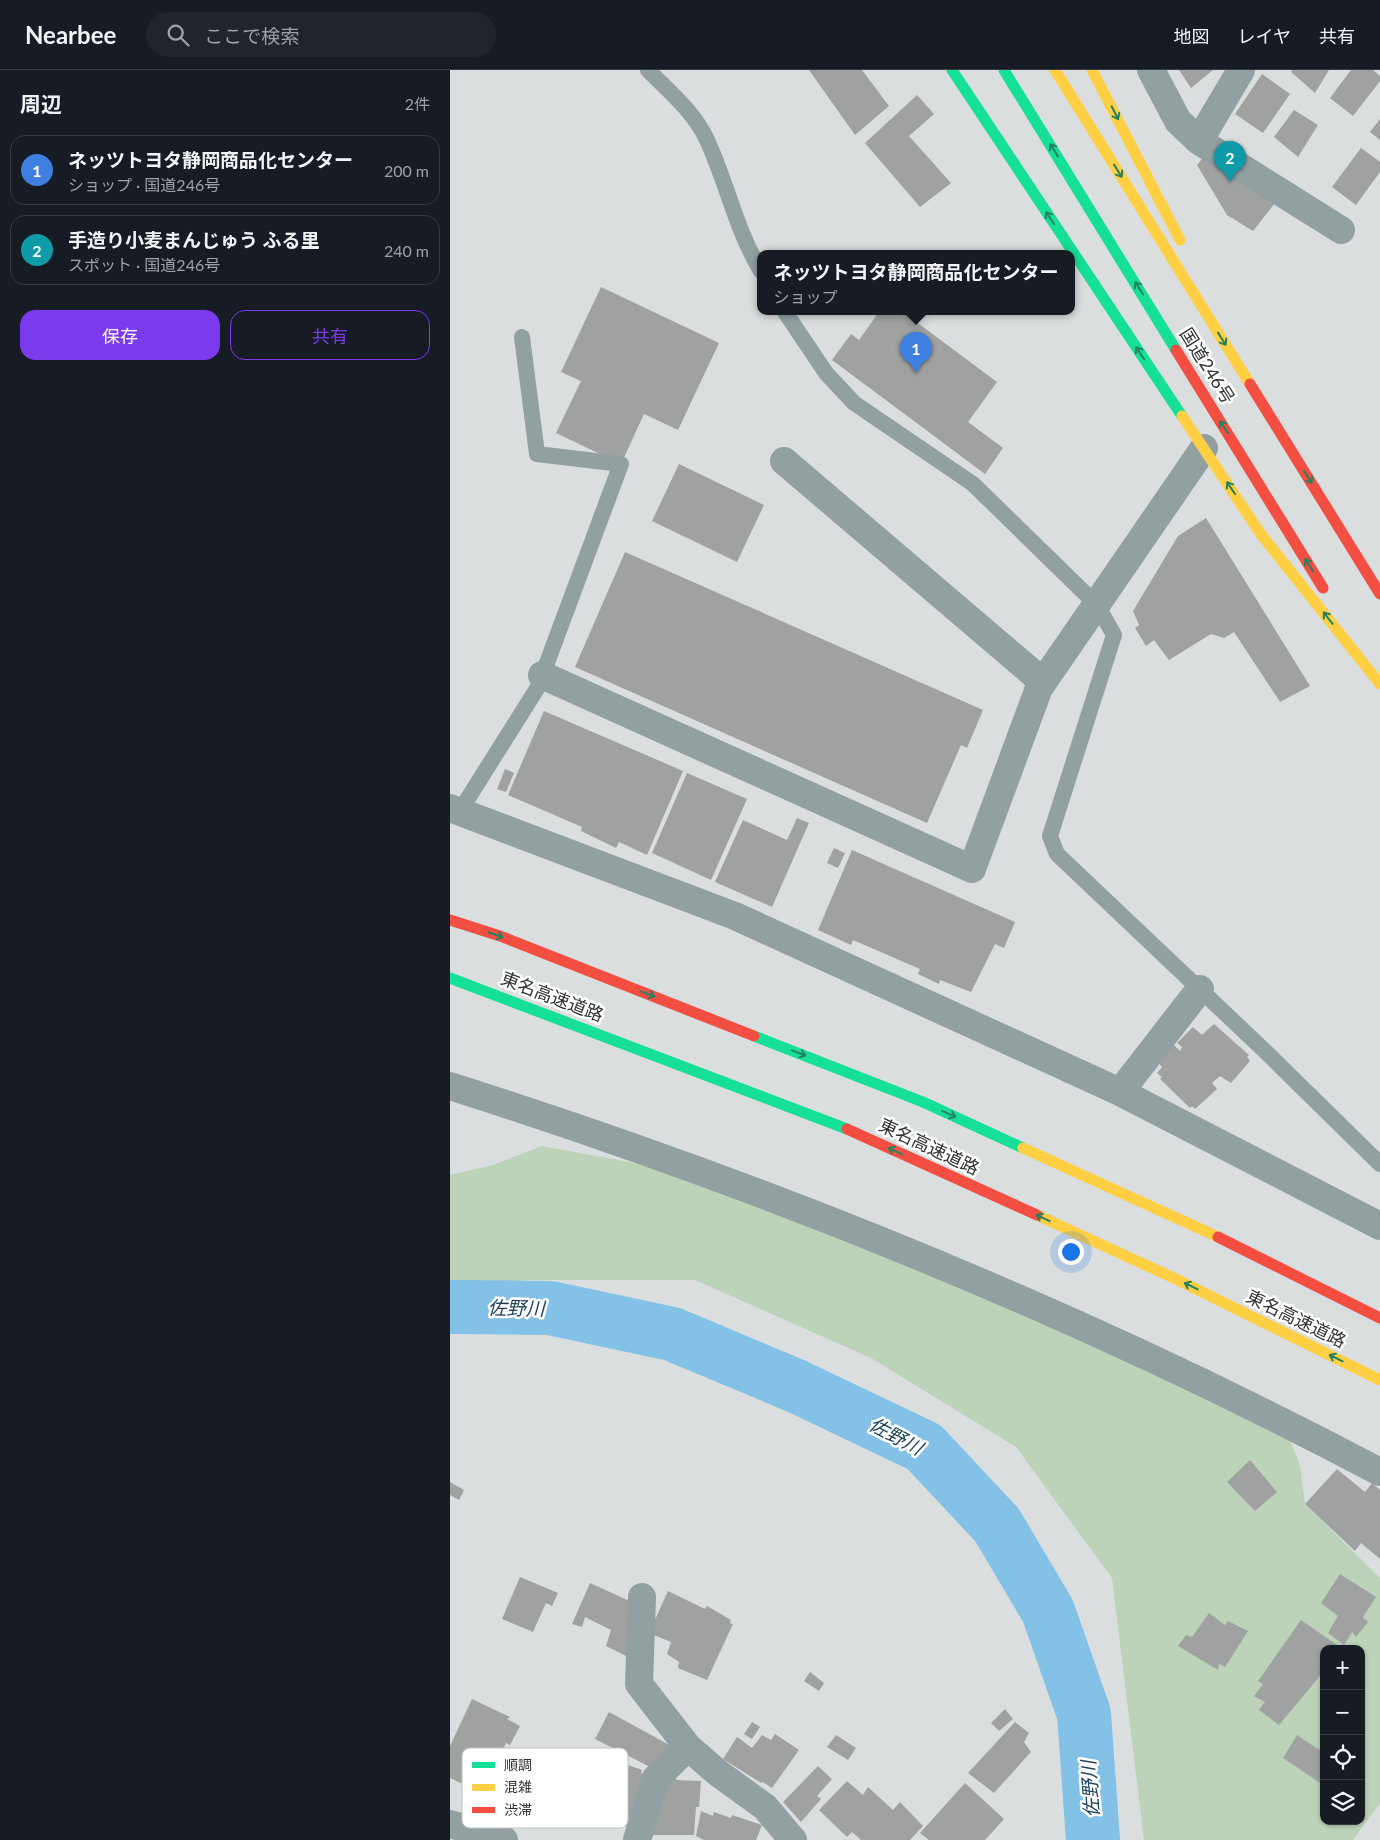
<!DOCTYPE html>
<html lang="ja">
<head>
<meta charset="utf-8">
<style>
  body { margin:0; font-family:Lato,"Noto Sans JP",sans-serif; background:#20242c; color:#f1f3f6 }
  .controls { position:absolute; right:15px; bottom:15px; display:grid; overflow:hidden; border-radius:10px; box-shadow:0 1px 4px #0004 }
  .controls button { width:45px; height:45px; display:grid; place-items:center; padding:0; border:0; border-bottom:1px solid #363941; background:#171b24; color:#f1f3f6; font:25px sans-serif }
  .you { position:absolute; left:620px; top:1181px; width:18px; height:18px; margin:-12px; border:4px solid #fff; border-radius:50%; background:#1a73e8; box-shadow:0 0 0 8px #1a73e833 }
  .badge { display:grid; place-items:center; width:32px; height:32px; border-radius:50%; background:#7c3aed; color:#fff; font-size:16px; font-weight:700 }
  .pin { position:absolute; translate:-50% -41px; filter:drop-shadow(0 1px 2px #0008) }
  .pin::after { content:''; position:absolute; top:26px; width:18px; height:15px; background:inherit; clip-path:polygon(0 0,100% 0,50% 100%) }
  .popup { position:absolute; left:307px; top:180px; width:318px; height:65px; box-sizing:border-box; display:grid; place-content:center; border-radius:10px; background:#171b24; filter:drop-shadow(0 1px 4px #0005); font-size:16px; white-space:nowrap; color:#9ea1a6 }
  .popup b { font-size:19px; color:#f1f3f6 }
  .popup::after { content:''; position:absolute; left:50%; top:100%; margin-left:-10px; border:10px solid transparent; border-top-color:#171b24 }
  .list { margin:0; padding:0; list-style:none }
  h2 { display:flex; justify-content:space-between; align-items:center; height:65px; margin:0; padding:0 20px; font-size:21px }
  h2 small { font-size:16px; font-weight:400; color:#9ea1a6 }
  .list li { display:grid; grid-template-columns:32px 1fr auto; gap:15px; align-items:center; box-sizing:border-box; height:70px; margin:0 10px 10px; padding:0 10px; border:1px solid #363941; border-radius:15px }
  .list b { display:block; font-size:19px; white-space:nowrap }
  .list p { margin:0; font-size:16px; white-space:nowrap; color:#9ea1a6 }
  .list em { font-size:16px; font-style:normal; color:#9ea1a6 }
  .actions { display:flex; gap:10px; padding:15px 20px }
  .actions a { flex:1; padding:11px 0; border:1px solid #7c3aed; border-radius:15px; text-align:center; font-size:18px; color:#7c3aed }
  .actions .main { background:#7c3aed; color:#fff }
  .icon { flex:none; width:28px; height:28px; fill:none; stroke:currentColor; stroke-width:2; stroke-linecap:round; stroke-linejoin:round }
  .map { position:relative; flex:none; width:930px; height:1770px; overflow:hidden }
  header { display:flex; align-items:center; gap:30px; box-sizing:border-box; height:70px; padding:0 25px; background:#171b24; border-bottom:1px solid #363941 }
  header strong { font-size:24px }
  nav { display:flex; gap:28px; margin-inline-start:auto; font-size:18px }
  .search { width:350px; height:45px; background:#20242c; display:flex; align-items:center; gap:12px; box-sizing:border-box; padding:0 18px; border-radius:28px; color:#9ea1a6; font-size:19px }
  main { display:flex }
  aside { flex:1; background:#171b24 }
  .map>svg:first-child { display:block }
  .green { fill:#bcd2b9; fill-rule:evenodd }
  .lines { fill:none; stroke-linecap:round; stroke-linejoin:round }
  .river { stroke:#83c2e6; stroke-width:54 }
  .building { fill:#a0a2a2 }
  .lane { stroke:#93a0a2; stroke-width:16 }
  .street { stroke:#93a0a2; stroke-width:28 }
  .fast { stroke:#16e098; stroke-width:11 }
  .slow { stroke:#ffcf43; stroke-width:11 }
  .jam { stroke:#f24e42; stroke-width:11 }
  .oneway { stroke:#258160 }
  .labels { text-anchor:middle; stroke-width:5; stroke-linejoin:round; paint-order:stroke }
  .street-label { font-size:18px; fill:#313333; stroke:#fff }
  .water-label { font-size:19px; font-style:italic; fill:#1e445a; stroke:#fff }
  .key { fill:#fff; stroke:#c1c2c2; stroke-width:1 }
  .key-label { font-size:14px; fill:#313333 }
</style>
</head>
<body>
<header>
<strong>Nearbee</strong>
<div class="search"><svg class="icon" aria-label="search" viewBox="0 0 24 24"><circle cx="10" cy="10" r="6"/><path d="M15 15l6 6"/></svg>ここで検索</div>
<nav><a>地図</a><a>レイヤ</a><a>共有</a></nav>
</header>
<main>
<aside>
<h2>周辺<small>2件</small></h2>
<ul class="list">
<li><span class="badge" style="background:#3f7fe0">1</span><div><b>ネッツトヨタ静岡商品化センター</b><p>ショップ · 国道246号</p></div><em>200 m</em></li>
<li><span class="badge" style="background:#0f9aa8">2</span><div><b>手造り小麦まんじゅう ふる里</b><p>スポット · 国道246号</p></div><em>240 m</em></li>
</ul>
<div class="actions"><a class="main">保存</a><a>共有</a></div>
</aside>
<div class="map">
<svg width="930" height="1770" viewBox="0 0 930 1770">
  <rect width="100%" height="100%" fill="#dbdede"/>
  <path class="green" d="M92 1076 233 1102 596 1252 839 1368 850 1395 855 1434 930 1508V1733L903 1770H694L662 1508 566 1377 421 1288 245 1210H78L0 1218V1105L43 1095ZM874 1579H911V1751H874Z"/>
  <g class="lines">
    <path class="river" d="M0 1237 100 1238 222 1264 346 1316 474 1377 547 1455 598 1541 634 1644 643 1770"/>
  </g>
  <path class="building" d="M359 0H412L439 36 405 65Z
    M729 0H763L741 18Z
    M842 0H879L865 23 841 2Z
    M901 0H923L930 6V11L903 46 880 28Z
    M812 4 840 24 813 63 785 44Z
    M467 25 484 44 459 66 501 113 470 137 415 73Z
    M844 40 868 55 848 87 824 67Z
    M930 49V70L920 62Z
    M911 78 930 92V102L906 135 882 117Z
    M757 83 828 129 803 161 777 145 747 95Z
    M151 217 269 273 228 360 194 344 171 394 106 363 131 311 111 302Z
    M429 242H453L547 312 518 352 553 378 535 404 382 290 401 264 409 270Z
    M229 394 314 435 287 492 202 451Z
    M756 448 860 616 830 632 784 562 774 568 761 564 719 590 704 570 696 576 685 558 689 555 683 541 728 466Z
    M175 482 533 640 517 678 511 675 477 753 125 597Z
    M94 641 233 701 197 785 169 772 166 778 131 761 132 757 58 725Z
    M55 699 64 703 56 722 47 719Z
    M237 703 297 729 261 810 202 783Z
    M347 748 359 753 322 837 265 812 293 750 337 770Z
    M384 778 395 783 388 798 377 793Z
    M402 780 565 852 554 878 545 874 521 922 490 910 489 914 468 904 470 899 403 870 401 875 368 860Z
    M764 954 799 985 797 987 800 991 781 1013 770 1006 762 1013 767 1019 745 1039 742 1036 740 1038 710 1009 712 1007 707 1003 712 997 706 990 723 974 730 981 732 977 727 973 743 957 752 965Z
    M800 1390 827 1422 805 1441 777 1412Z
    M887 1399 915 1422 922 1413 930 1420V1489L911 1473 905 1481 855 1434Z
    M0 1412 14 1420 9 1430 0 1425Z
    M890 1504 926 1527 913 1547 918 1552 906 1567 902 1562 894 1575 878 1563 888 1546 871 1533Z
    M70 1507 108 1523 102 1536 96 1533 83 1562 52 1549Z
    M140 1513 184 1533 180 1588 156 1576 161 1560 135 1547 132 1557 122 1554Z
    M218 1521 255 1539 257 1536 281 1550 280 1553 283 1554 257 1610 228 1598 229 1592 217 1584 221 1572 199 1563Z
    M759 1543 775 1555 778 1551 798 1561 775 1597 769 1594 768 1600 728 1576 736 1565 742 1567Z
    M851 1550 893 1579H874V1601L829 1655 809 1640 815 1632 804 1626 813 1614 808 1611Z
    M360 1602 374 1613 369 1621 354 1611Z
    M22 1629 60 1647 57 1649 70 1656 60 1675 56 1673 38 1711 33 1709 28 1721 0 1708V1676Z
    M555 1639 563 1649 549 1661 541 1653Z
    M159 1642 225 1678 206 1700 145 1669Z
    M302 1652 310 1657 302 1669 294 1664Z
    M565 1652 579 1663 574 1672 581 1682 544 1723 518 1703Z
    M325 1664 349 1680 322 1718 313 1712 311 1713 273 1689 287 1667 302 1678 312 1665 321 1670Z
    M386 1665 406 1678 398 1690 377 1677Z
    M847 1665 874 1683V1707L870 1713 833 1688Z
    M94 1681 104 1685 105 1682 127 1689 115 1732 113 1733 109 1745 76 1734Z
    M139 1681 192 1700 191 1703 200 1705 182 1758 167 1754 166 1757 144 1749 146 1741 121 1733Z
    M368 1696 382 1709 367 1726 371 1729 351 1752 333 1732Z
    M222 1705 227 1710 251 1711 249 1737H246L244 1765H201L207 1719Z
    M397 1711 413 1725 418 1717 443 1740 450 1732 473 1756 460 1770H411L402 1762 397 1767 369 1740Z
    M515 1713 554 1749 535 1770H479L470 1763Z
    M251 1741 263 1746 264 1742 281 1748 282 1745 312 1755 306 1770H254L246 1766Z"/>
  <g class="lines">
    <path class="lane" d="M198 0C219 21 245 43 257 70 277 113 286 160 311 201
      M335 242 376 303 404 333 523 414 647 535 664 565 600 766 607 784 817 983 930 1094
      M10 741 88 617 171 394 87 384 72 267"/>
    <path class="street" d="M701 0 728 51 749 71 891 160
      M749 71 791 0
      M334 391 593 612
      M92 605 522 799 589 618 754 378
      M0 738 285 846 670 1022 930 1156
      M0 1016C321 1118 633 1245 930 1402
      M670 1022 750 919
      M192 1527 189 1614 238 1677 268 1703 315 1737 343 1770
      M0 1754 54 1770
      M187 1770 206 1708 238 1677"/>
    <path class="fast" d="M502 0 732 346
      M554 0 726 280
      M0 908 397 1059
      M304 966 473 1032 573 1078"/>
    <path class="slow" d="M605 0 800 314
      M642 0 730 170
      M732 346 810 463 930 614
      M573 1078 768 1167
      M587 1145 728 1210 930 1310"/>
    <path class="jam" d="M726 280 873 518
      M800 314 930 524
      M0 850 50 866 304 966
      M397 1059 587 1145
      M768 1167 930 1248"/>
  </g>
  <defs><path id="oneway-shaft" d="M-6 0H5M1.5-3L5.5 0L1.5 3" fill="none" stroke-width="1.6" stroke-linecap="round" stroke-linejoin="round" transform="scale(1.25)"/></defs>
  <g class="oneway">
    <use href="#oneway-shaft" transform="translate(665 43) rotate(63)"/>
    <use href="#oneway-shaft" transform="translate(604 80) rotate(-122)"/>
    <use href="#oneway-shaft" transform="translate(668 101) rotate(58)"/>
    <use href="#oneway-shaft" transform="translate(600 148) rotate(-124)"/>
    <use href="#oneway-shaft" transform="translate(689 218) rotate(-122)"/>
    <use href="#oneway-shaft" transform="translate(772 269) rotate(58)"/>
    <use href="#oneway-shaft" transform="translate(690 283) rotate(-124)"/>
    <use href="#oneway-shaft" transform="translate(774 357) rotate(-122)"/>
    <use href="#oneway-shaft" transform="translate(858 407) rotate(58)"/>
    <use href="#oneway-shaft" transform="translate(781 418) rotate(-124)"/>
    <use href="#oneway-shaft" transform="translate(859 495) rotate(-122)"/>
    <use href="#oneway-shaft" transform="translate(878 548) rotate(-128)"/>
    <use href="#oneway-shaft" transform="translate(46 865) rotate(19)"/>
    <use href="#oneway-shaft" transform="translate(198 924) rotate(21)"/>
    <use href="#oneway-shaft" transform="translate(349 983) rotate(21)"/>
    <use href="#oneway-shaft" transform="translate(499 1044) rotate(25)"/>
    <use href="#oneway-shaft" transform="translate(445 1081) rotate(-155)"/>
    <use href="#oneway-shaft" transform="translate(593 1148) rotate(-155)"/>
    <use href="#oneway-shaft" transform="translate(741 1216) rotate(-154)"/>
    <use href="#oneway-shaft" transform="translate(886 1288) rotate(-154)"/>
  </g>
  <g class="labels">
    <g class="street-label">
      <text transform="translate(757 296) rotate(58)" y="6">国道246号</text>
      <text transform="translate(102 927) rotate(21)" y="6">東名高速道路</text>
      <text transform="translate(479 1077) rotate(25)" y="6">東名高速道路</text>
      <text transform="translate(846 1249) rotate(26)" y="6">東名高速道路</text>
    </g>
    <g class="water-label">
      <text transform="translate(66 1238) rotate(1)" y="7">佐野川</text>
      <text transform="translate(446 1366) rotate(28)" y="7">佐野川</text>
      <text transform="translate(640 1719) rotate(-94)" y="7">佐野川</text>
    </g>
  </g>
  <rect x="12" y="1678" width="166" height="80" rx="8" class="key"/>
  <rect x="22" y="1692" width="23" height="6" fill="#16e098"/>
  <rect x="22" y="1714" width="23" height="7" fill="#ffcf43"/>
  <rect x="22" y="1737" width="23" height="6" fill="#f24e42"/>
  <g class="key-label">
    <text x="54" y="1700">順調</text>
    <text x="54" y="1722">混雑</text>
    <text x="54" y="1745">渋滞</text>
  </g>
</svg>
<div class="controls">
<button>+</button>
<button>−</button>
<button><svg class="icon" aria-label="locate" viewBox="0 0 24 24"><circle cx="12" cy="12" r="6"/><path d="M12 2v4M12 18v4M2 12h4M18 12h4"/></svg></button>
<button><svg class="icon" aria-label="layers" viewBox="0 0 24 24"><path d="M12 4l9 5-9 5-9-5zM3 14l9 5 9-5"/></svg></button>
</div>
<div class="you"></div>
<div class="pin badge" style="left:466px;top:303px;background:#3f7fe0">1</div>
<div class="popup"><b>ネッツトヨタ静岡商品化センター</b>ショップ</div>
<div class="pin badge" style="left:780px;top:112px;background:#0f9aa8">2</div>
</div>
</main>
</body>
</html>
